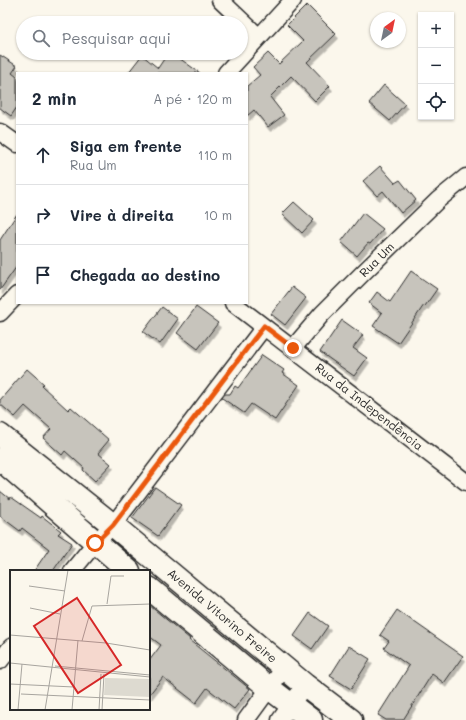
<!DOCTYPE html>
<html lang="pt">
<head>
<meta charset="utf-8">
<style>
  body { margin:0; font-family:Mali,sans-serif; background:#f2f2f3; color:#1f2937 }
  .controls { position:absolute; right:12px; top:12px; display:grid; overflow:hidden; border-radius:0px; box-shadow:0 1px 3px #0004 }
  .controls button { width:36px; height:36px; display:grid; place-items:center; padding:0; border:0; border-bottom:1px solid #e0e1e3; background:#fff; color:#1f2937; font:20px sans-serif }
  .compass { position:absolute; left:370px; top:12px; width:36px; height:36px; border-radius:50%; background:#fff; box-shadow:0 1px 3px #0004; rotate:33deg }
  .stop { position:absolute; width:12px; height:12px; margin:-9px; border:3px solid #ea580c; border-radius:50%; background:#fff }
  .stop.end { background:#ea580c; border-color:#fff; box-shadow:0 1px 4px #0008 }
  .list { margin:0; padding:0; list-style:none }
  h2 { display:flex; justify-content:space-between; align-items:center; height:52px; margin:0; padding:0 16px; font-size:17px }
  h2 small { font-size:13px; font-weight:400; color:#747a83 }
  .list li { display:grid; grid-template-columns:26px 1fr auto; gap:12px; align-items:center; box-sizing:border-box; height:60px; padding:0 16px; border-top:1px solid #e0e1e3 }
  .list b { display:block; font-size:15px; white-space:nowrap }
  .list p { margin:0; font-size:13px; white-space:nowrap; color:#747a83 }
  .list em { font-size:13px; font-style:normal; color:#747a83 }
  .icon { flex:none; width:22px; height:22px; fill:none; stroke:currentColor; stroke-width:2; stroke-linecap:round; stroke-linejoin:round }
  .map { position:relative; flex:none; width:466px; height:720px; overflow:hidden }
  .search { position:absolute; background:#fff; box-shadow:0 1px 3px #0004; left:16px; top:16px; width:232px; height:44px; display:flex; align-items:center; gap:10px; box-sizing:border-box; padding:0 14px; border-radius:22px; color:#747a83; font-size:15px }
  .panel { position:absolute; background:#fff; box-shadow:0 1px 3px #0004; left:16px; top:72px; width:232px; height:232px; border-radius:0px }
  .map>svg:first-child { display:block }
  .building { fill:#c7c4bc; stroke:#2b2b2b; filter:url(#shadow) }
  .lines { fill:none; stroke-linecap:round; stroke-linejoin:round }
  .street-casing { stroke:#2b2b2b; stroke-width:19 }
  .secondary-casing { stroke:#2b2b2b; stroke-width:25 }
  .street { stroke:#fbf7ec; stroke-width:16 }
  .secondary { stroke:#fbf7ec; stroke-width:22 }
  .route { stroke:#ea580c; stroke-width:5 }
  .labels { text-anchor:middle; stroke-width:3; stroke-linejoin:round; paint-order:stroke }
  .street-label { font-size:12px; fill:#2b2b2b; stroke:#fbf7ec }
  .inset-road { fill:none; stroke:#a8a59f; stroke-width:1 }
  .view { fill:#d62828; fill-opacity:0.15; stroke:#d62828; stroke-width:2 }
  .inset-edge { fill:none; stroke:#2b2b2b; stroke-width:2 }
</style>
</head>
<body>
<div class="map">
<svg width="466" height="720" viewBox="0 0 466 720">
  <defs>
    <filter id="shadow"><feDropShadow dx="2.5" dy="4.5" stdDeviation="0" flood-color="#0004"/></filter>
  </defs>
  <rect width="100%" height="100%" fill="#fbf7ec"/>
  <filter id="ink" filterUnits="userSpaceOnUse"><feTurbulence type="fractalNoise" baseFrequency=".025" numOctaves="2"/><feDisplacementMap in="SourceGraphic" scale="8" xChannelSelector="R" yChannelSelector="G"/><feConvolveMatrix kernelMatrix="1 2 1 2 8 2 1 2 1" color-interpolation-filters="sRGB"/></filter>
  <g filter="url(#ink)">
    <path class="building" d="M307 5 336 34 307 62 330 86 315 101 291 76 270 97 284 115 268 127 254 110 247 116V86L260 75 253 67 268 53 279 64 303 41 287 25Z
      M168 53H172L200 73H128L142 55 158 68Z
      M0 55 17 66 12 73 17 77V107L11 116 0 108Z
      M384 85 405 104 390 121 369 103Z
      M380 166 395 183 400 180 416 200 401 213 383 191 377 196 363 181Z
      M294 202 314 220 302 233 282 214Z
      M363 213 383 229 370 244 368 243 357 256 341 242Z
      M17 214V266L0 290V240Z
      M411 271 437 289 425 306 424 305 398 343 373 326 382 313 369 303 377 292 390 302Z
      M292 287 306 298 285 325 271 314Z
      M162 307 178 319 160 344 143 332Z
      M196 307 218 323 198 349 177 333Z
      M342 320 363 335 353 348 367 358 354 376 320 352Z
      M262 355 284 370 282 373 299 385 275 420 251 404 244 413 222 398 225 394H230L235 386 238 388Z
      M27 369 44 384 42 386 68 410 71 407 109 440 98 453 111 464 95 481 83 470 84 468 65 451 62 455 43 438 51 429 25 406 15 417 0 404V400Z
      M155 487 181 505 158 536 132 518Z
      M0 491 10 499 11 497 41 518 42 516 61 531 58 534 72 543 53 571H34L49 549 22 528 20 531 0 516Z
      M149 605 190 639 189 640 250 689 234 709 207 688 196 703 163 677 149 695V661L161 645 149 636Z
      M397 610 463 656 444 683 432 674 403 720H386L378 715 409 666 384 648 389 641 380 635Z
      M310 613 328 626 312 649 294 636Z
      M349 646 370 659 351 689 330 676Z"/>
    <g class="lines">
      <g class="street-casing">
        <path id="street" d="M220 0 259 37
          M226 73 293 0
          M0 132 17 144
          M233 303 466 482
          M0 313 17 295
          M293 348 322 314 365 271 438 200 466 177
          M72 571 95 543 113 525 264 327
          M0 661 11 647
          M246 720 284 668
          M280 720 305 685"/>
      </g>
      <g class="secondary-casing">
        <path id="secondary" d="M0 435 113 525 305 685 351 720
          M0 459 129 571
          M149 588 269 688 311 720"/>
      </g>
      <use href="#street" class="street"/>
      <use href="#secondary" class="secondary"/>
    </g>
  </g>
  <g class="lines" filter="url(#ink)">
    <path class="route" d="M95 543 113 525 264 326 293 348"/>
  </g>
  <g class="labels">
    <g class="street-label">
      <text transform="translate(377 260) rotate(-45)" y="4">Rua Um</text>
      <text transform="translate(369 407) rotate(38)" y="4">Rua da Independência</text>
      <text transform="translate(222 616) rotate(40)" y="4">Avenida Vitorino Freire</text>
    </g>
  </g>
  <g transform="translate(10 570)">
    <rect width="140" height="140" fill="#fbf7ec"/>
    <path d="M95 108 140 109V127L94 125Z" fill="#dddad0"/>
    <path class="inset-road" d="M19 16 55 21M97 34 101 6H114M20 38 50 44M0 65 96 73 140 80M72 71 82 36 140 34M0 93 140 107M45 96 140 105M0 114 64 117M11 124 140 130M8 140 12 94M35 140 58 0M62 140 68 70M89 140 91 104M92 140 94 104"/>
    <path class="view" d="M67 28 111 95 68 123 24 56Z"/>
    <rect width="140" height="140" class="inset-edge"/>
  </g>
</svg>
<div class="controls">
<button>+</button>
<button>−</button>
<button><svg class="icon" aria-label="locate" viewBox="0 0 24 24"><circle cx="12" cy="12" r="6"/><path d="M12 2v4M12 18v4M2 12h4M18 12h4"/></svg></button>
</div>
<svg class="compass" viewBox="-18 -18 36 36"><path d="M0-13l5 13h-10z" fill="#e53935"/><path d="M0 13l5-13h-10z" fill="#747a83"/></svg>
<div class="stop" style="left:95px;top:543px"></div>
<div class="stop end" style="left:293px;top:348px"></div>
<div class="search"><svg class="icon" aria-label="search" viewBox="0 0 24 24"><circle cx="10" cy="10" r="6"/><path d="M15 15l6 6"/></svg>Pesquisar aqui</div>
<section class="panel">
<h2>2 min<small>A pé · 120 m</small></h2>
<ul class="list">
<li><svg class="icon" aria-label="ahead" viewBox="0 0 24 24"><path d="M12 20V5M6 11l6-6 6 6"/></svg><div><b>Siga em frente</b><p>Rua Um</p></div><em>110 m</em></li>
<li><svg class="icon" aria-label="right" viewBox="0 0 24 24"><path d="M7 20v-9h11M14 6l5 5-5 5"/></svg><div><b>Vire à direita</b></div><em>10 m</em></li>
<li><svg class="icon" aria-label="arrive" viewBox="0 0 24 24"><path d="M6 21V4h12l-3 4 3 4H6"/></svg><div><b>Chegada ao destino</b></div></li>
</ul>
</section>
</div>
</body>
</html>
